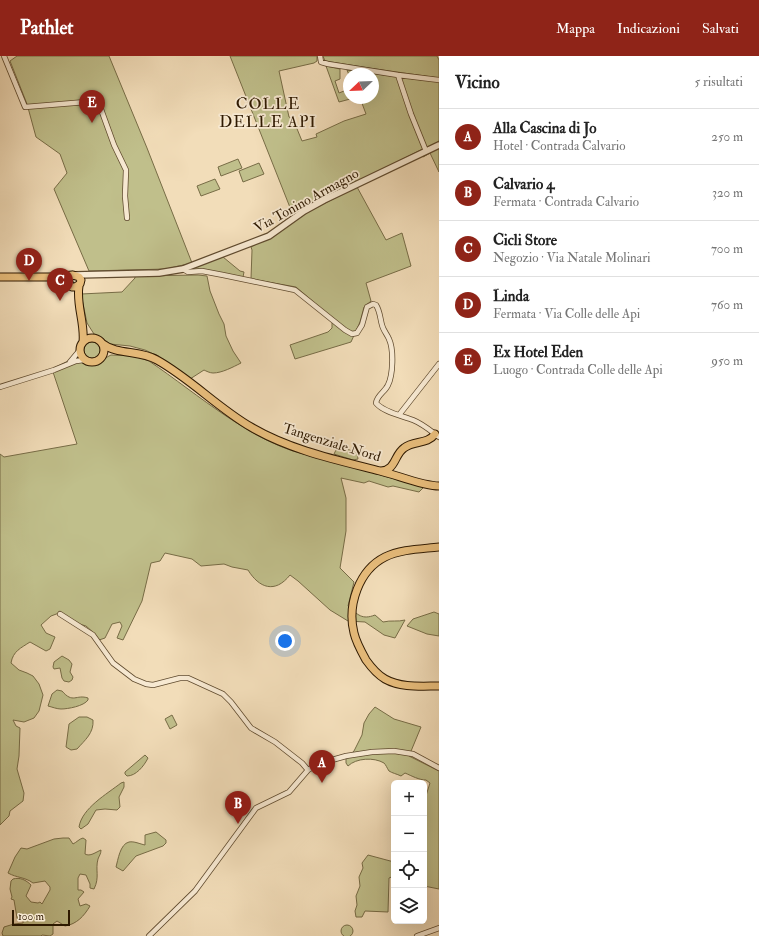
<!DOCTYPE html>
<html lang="it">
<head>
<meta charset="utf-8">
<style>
  body { margin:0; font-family:"IM FELL Double Pica",serif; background:#f6f6f6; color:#222 }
  .controls { position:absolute; right:12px; bottom:12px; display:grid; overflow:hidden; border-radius:6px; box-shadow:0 4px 16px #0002 }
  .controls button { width:36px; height:36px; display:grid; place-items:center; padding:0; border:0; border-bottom:1px solid #e0e0e0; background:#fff; color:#222; font:20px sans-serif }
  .compass { position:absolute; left:343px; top:12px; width:36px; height:36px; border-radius:50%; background:#fff; box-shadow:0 4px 16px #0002; rotate:247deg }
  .scale { position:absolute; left:12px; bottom:10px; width:58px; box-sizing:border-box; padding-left:4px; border:2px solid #2e1900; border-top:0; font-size:11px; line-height:14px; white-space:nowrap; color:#2e1900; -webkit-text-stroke:3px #f7e9d2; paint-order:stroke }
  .you { position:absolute; left:285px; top:585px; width:14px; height:14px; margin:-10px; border:3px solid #fff; border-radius:50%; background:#1a73e8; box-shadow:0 0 0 6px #1a73e833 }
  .badge { display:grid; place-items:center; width:26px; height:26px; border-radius:50%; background:#8f2418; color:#fff; font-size:13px; font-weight:700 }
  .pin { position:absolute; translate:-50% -33px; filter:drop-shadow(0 1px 2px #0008) }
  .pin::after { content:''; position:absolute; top:21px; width:14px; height:12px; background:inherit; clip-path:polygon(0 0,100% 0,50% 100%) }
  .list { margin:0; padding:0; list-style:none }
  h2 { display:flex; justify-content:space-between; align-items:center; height:52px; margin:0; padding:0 16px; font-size:17px }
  h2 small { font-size:13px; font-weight:400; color:#767676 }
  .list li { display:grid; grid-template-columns:26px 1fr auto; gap:12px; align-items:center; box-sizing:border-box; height:56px; padding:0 16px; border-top:1px solid #e0e0e0 }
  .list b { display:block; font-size:15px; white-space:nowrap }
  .list p { margin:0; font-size:13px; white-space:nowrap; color:#767676 }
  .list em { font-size:13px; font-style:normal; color:#767676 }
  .icon { flex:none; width:22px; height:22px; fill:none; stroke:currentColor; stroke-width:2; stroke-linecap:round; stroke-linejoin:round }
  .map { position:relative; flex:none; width:439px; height:880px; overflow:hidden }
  header { display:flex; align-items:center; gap:24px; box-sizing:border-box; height:56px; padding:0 20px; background:#8f2418; color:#fff }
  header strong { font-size:19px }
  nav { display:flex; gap:22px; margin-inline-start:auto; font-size:14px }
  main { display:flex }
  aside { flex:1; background:#fff }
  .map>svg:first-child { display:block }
  .green { fill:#c0bf8b; stroke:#776c46 }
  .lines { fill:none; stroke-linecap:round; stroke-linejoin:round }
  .minor-casing { stroke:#5f4a2e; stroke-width:6 }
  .tertiary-casing { stroke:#5f4a2e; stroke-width:8 }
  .primary-casing { stroke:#2e1900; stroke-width:9 }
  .minor { stroke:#f7e9d2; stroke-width:4.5 }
  .tertiary { stroke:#f7e9d2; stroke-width:5.5 }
  .primary { stroke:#e9be7c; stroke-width:7 }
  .labels { text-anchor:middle; stroke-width:3.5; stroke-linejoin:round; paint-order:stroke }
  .street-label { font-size:14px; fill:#2e1900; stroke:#f7e9d2 }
  .quarter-label { font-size:16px; letter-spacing:1px; fill:#2e1900; stroke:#f7e9d2 }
</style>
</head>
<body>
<header>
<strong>Pathlet</strong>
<nav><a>Mappa</a><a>Indicazioni</a><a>Salvati</a></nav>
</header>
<main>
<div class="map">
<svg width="439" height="880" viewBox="0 0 439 880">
  <rect width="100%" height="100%" fill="#f2ddb9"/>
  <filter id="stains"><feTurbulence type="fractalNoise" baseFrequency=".005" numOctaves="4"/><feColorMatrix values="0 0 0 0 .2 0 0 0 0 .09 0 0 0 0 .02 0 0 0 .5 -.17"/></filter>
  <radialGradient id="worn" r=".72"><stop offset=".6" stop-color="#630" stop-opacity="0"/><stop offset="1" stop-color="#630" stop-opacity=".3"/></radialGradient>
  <path class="green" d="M17 0H109L147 92 192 207 166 213 89 215 54 133 67 117 60 98 36 81 27 48 10 5Z
    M230 0H317V5L314 7 279 15 289 61 293 63 302 85 317 81 316 78 344 65 366 58 360 42H373V18H349V19L347 14 422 24 439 25V85L305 151 293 159Z
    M323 0H437L439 4V22L369 12 325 5Z
    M326 10 340 13V23L335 25 339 37 349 33V42H354L339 46Z
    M439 91V116L430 97 423 101V98Z
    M238 103 242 112 221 120 218 111Z
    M259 107 264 118 243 126 239 115Z
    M215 123 220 133 201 140 197 130Z
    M357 131 386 184 402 177 411 210 366 227 371 245 364 251 360 266 351 286 295 303 290 289 328 276 332 272V267L335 264 296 231 251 223 252 194 251 191 279 176 308 156Z
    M223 201 240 215 244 216 243 221 190 214 191 212Z
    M198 219 207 220 210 235 219 258 224 268 226 280 233 295 241 307C233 311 222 317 213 317 210 317 206 315 204 314L190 323 158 300 145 294 130 290 110 288 101 281 94 278 87 267 81 238 122 236 135 222V220Z
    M84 294a8 8 0 1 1 16 0a8 8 0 1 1-16 0Z
    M111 299 135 300 149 305C198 338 254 389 312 400L424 431 419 436 393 430 388 431 369 425 364 427 341 422 346 442V475L340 512 354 526 348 550C358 559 362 564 375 559L383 566C391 564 398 566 405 564L395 582 384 579 365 566 348 565 330 554 298 525 290 519C275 538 259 532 248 514L232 511 224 508 201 510 192 503 165 497 160 505 151 507 142 545 123 584 117 582 122 570 120 566 112 568 105 582 99 584 94 577 86 570 73 566 59 557 51 560 41 569 46 577 55 581 50 593 46 595 30 586C21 592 13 595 11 607L19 614 27 617 33 620 39 628 43 639 39 655 34 662 24 666 13 664 16 670 20 672 19 700 17 713 24 737 23 745 10 755 9 760 0 769V398L4 401 77 388 52 313 68 305C75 307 78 305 84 307 90 308 94 310 100 307 104 304 106 301 111 299Z
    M339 393H347L357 397 358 403 353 404 334 398 336 394Z
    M434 556 439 558V580L427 578 407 570 413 563Z
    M62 600 69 604 72 608 70 616 73 621 72 624 69 626 64 625 62 622 60 612 54 613 53 611 54 606Z
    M57 634 62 635C73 648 76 638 88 642V644C84 650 68 653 61 653 57 653 52 651 48 650L52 638Z
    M375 651 394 663 421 671 409 700 439 715V833L424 830V746L430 727 426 724C419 724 412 720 405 717L401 720C397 718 392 717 389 715 387 712 386 709 384 707 374 701 356 702 348 710L346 707V702L354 695 362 679 364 667 369 658Z
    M172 659 177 669 170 673 165 663Z
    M79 661H87L93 664C94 677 85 684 77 693L71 694 66 691 69 668Z
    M145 699 148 702C144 710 136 720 127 720L125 718V716Z
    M124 726V731L119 741 120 751 117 754 105 753 96 754 88 768 81 773 79 771C82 752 107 738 121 727Z
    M156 776 166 784V787L163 790 136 800 123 815 116 811C118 804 120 788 129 786 134 785 140 788 145 789V779Z
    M63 782H69L73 788C77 786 79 783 83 782L86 784 85 798C90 801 96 796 101 794 101 798 99 800 98 803 95 814 100 821 94 833L90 832V828L86 819 80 818 78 822V834H81L84 836 78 843 80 850 86 848 90 850C84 860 77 868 65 870L57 865 53 868V878L50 880 42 879 41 880H3L2 877 4 871 14 868 23 867 24 862 21 860 18 864 17 862 14 844 11 843 12 841 10 833 11 825 13 823C20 821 26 824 31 829L26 840 31 846 38 847 40 846 42 848 50 834V831L45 825 33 827C25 821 17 822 8 817L15 801 21 792 27 793 54 783Z
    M368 799 394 806V820L389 822 388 856 365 855 362 861H356L355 855 357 849 356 840 360 830 359 821 363 812 362 807Z
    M341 875a6 6 0 1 1 12 0a6 6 0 1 1-12 0Z"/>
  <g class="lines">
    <g class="minor-casing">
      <path id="minor" d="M4 0 25 51 98 45 114 89 126 114 125 140 127 162
        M320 0 321 6 328 8 398 19 439 24
        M398 19 411 58 426 95
        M183 213 188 216 202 215 223 219 295 234 345 274 352 278 357 277 362 269 367 251 373 248 376 249C380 255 380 262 382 269 383 274 387 278 389 283 394 294 393 319 388 329 385 336 377 339 376 347 383 356 403 360 413 364 423 368 431 375 439 381
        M70 306 80 294
        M0 331 54 314 76 305 84 304
        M399 359 439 308
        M60 558 93 579 113 607 134 623 146 628 153 629 180 622H188L223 638 231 646 251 672 275 686 302 707 308 714
        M149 880 195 835 256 752 289 736 308 714 318 708 346 700 372 696 394 695 413 698 439 712
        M417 880 439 872"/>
    </g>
    <g class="tertiary-casing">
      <path id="tertiary" d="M75 219 159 217 183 213 269 180 304 155 324 144 439 89"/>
    </g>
    <g class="primary-casing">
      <path id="primary" d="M0 221H55L72 219
        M57 222 72 231H75L80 228 81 224 79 221 73 219 70 221 68 224 70 229
        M79 230C76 249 85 267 83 286
        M80 294a12 12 0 1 1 24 0a12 12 0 1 1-24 0Z
        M103 288C117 299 140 294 157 304 191 323 218 352 251 371 290 394 337 404 380 415 397 419 423 430 439 430
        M381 415C396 414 394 399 404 392 414 384 427 389 435 378
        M439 491C422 493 401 493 385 501 359 514 347 549 354 577 356 586 361 595 366 604 371 611 378 619 385 623 401 632 421 630 439 630"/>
    </g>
    <use href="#minor" class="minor"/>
    <use href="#tertiary" class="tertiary"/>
    <use href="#primary" class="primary"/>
  </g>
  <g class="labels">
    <g class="street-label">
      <text transform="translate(306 144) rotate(-29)" y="5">Via Tonino Armagno</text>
      <text transform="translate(332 386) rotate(17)" y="5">Tangenziale Nord</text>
    </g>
    <g class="quarter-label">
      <text x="268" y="53">COLLE<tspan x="268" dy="18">DELLE API</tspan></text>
    </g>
  </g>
  <rect width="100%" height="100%" filter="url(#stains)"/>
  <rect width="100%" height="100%" fill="url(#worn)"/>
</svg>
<div class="controls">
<button>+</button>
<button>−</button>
<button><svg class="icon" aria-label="locate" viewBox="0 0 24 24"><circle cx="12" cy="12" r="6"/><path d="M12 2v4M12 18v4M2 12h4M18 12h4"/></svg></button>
<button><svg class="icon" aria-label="layers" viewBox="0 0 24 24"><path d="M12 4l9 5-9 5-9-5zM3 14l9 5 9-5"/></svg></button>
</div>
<svg class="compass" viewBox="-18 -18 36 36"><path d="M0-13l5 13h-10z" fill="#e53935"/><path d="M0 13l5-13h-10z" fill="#767676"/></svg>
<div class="scale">100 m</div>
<div class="you"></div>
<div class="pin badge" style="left:322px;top:727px">A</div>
<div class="pin badge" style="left:238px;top:768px">B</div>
<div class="pin badge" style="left:60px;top:245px">C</div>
<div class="pin badge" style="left:29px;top:225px">D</div>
<div class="pin badge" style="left:92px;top:67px">E</div>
</div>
<aside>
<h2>Vicino<small>5 risultati</small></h2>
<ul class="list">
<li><span class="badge">A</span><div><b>Alla Cascina di Jo</b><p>Hotel · Contrada Calvario</p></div><em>250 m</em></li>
<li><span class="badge">B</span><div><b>Calvario 4</b><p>Fermata · Contrada Calvario</p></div><em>320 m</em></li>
<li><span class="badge">C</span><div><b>Cicli Store</b><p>Negozio · Via Natale Molinari</p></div><em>700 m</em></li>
<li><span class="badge">D</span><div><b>Linda</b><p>Fermata · Via Colle delle Api</p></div><em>760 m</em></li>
<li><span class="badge">E</span><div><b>Ex Hotel Eden</b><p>Luogo · Contrada Colle delle Api</p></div><em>950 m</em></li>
</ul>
</aside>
</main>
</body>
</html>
